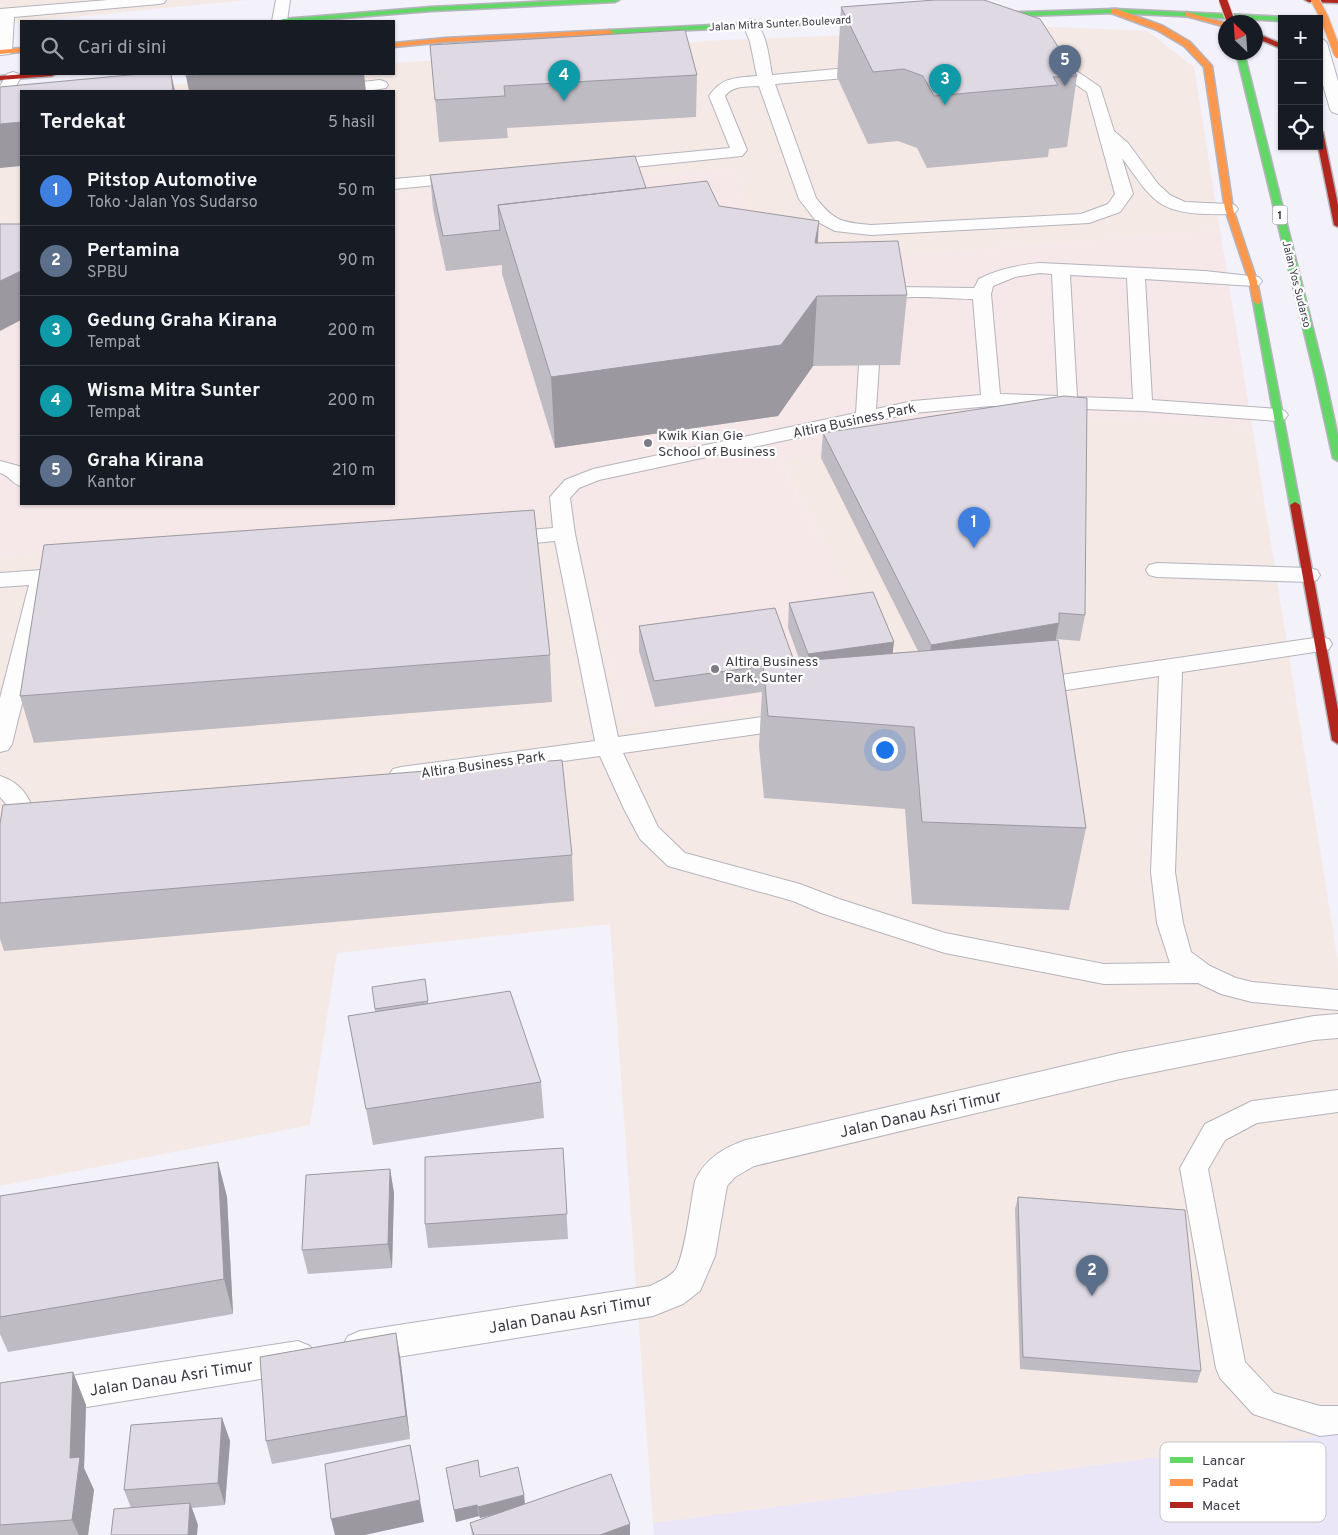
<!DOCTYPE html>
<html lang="id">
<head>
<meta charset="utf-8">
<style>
  body { margin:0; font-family:Overpass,sans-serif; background:#20242c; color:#f1f3f6 }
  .controls { position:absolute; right:15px; top:15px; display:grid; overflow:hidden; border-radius:0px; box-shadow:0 1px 4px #0004 }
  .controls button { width:45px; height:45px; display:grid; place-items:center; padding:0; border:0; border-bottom:1px solid #363941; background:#171b24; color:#f1f3f6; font:25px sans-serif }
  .compass { position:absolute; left:1218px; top:15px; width:45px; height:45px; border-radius:50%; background:#171b24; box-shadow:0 1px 4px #0004; rotate:335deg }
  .you { position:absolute; left:884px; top:749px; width:18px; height:18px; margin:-12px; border:4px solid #fff; border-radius:50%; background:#1a73e8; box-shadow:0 0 0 8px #1a73e833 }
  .badge { display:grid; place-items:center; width:32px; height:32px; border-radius:50%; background:#7d7b86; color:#fff; font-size:16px; font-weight:700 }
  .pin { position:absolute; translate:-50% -41px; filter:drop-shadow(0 1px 2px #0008) }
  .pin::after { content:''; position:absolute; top:26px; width:18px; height:15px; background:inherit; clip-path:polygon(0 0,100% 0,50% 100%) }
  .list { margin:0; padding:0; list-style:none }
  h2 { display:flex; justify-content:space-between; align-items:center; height:65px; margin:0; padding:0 20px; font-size:21px }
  h2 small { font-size:16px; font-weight:400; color:#9ea1a6 }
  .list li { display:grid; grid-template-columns:32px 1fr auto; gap:15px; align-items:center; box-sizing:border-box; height:70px; padding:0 20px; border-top:1px solid #363941 }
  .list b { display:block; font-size:19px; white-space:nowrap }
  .list p { margin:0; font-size:16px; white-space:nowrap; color:#9ea1a6 }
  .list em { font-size:16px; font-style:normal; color:#9ea1a6 }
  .icon { flex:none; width:28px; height:28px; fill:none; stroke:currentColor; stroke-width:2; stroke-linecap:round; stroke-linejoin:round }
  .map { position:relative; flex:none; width:1338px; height:1535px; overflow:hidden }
  .search { position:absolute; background:#171b24; box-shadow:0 1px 4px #0004; left:20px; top:20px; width:375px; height:55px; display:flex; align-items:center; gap:12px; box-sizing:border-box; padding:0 18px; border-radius:0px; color:#9ea1a6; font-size:19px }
  .panel { position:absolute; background:#171b24; box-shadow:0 1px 4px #0004; left:20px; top:90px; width:375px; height:415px; border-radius:0px }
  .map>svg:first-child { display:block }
  .commercial { fill:#f5e9e5 }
  .built { fill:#eae6f7 }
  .education { fill:#f6e7e8 }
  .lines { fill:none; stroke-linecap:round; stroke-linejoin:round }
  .lane-casing { stroke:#b5b3bc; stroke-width:2 }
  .street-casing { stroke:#b5b3bc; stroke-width:2 }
  .fast-casing { stroke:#b5b3bc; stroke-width:3 }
  .slow-casing { stroke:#b5b3bc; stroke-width:3 }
  .jam-casing { stroke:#b5b3bc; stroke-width:3 }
  .lane { fill:#fdfdfe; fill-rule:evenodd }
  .street { fill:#fdfdfe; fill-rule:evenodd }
  .fast { fill:#63d668; fill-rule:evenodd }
  .slow { fill:#ff974d; fill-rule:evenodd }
  .jam { fill:#b3261e; fill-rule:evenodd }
  .slow-bridge-casing { stroke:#d1cfd5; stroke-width:10; stroke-linecap:butt }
  .jam-bridge-casing { stroke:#d1cfd5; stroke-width:10; stroke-linecap:butt }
  .slow-bridge { stroke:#ff974d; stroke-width:8 }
  .jam-bridge { stroke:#b3261e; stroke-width:8 }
  .wall { fill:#bfbbc3 }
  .shaded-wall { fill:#9b989f }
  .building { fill:#ded9e3; stroke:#9b989f }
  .poi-dot { fill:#7d7b86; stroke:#fff; stroke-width:2 }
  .labels { text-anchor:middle; stroke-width:4.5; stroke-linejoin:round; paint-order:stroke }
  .far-street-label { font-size:11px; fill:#3e3b47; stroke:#fff }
  .shield { fill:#fff; stroke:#78767e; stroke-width:1 }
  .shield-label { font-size:12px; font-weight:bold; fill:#3e3b47 }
  .street-label { font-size:14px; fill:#3e3b47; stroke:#fff }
  .poi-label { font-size:14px; fill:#3e3b47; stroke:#fff; text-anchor:start }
  .near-street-label { font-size:16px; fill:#3e3b47; stroke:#fff }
  .key { fill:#fff; stroke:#c5c4c8; stroke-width:1 }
  .key-label { font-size:14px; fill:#3e3b47 }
</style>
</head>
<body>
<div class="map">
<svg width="1338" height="1535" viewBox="0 0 1338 1535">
  <rect width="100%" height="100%" fill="#f3f1fa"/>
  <path class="commercial" d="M0 0H248L0 24Z
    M1054 27 1147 31 1194 67 1220 230 765 268 735 169 394 193V91H105L287 74H394V63L723 40Z
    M21 99V241L0 240V101Z
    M1075 417 1252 425 1338 962V1434L653 1523 610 924 337 953 310 1125 0 1186V556L182 546 571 506 626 724 891 684 781 460Z"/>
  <path class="built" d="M1338 1434V1535H654L653 1523Z"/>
  <path class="education" d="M735 169 765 268 1220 230 1252 425 1075 417 781 461 892 684 626 724 571 506 182 546 0 556V240L21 241V504H394V193Z"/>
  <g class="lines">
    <g class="lane-casing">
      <path id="lane" d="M108 0H166L164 3 159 4 14 17 12 51 10 54 0 55V9Z
        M276 0H290L287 21H272Z
        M751 19 756 21C767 36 769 57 772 75L869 66 875 68 877 71 875 74 869 76 775 84 816 198C835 222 842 222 871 225L1081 214 1108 204 1115 194 1087 92 1066 78 1040 69 1038 66 1040 63 1046 61 1078 72 1100 87 1114 131 1128 143 1158 184 1170 195 1185 202 1229 204 1235 205 1238 209 1235 213C1225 215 1214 214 1204 214 1154 212 1149 194 1122 158L1133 194 1120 212 1089 223 871 235 835 231 816 221 799 199 759 86C747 87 733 85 725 96L747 150 742 156 605 170 599 169 597 165 599 161 605 160 730 148 709 96C722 77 735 78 757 76L750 42 743 24 746 21Z
        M1319 38 1324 40 1327 43 1338 81V114L1332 112 1330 109 1319 71Z
        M13 72 19 74 21 77 6 104 0 106V86L7 74Z
        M380 80 386 82 388 85 386 88 367 91H319L321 88 327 86Z
        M462 173 468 174 471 178 468 182 394 189V179Z
        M1040 263 1205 271 1259 277 1262 281 1259 285 1253 286 1145 279 1152 400 1278 409 1285 411 1288 415 1285 419 1278 421 1143 411 991 406 913 413 599 480 579 488 570 498 575 534 618 737 792 713 800 715 804 721 800 727 792 729 623 753 658 827 685 853 800 884 839 899 945 933 1104 964 1170 963 1157 923 1151 872 1159 676 1033 695 1025 692 1022 687 1025 682 1033 679 1321 637 1329 639 1332 644 1329 649 1321 651 1182 672 1175 872 1183 923 1191 952 1210 966 1236 978 1252 982 1338 990V1010L1252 1002 1221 994 1198 983 1104 984 945 953 821 913 793 901 668 866 640 839 624 809 600 756 401 783 393 781 389 775 393 769 401 767 595 741 555 541 504 546 497 544 493 539 497 534 504 532 553 528 550 497 565 480 593 469 856 413 859 365 862 361 869 359 876 361 879 365 876 409 913 401 981 395 973 299C960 299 911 295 901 298 890 302 886 311 872 308L870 304C875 296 888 289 898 287L974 288 979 279C998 269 1018 265 1040 263ZM1040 273 1052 274 1058 396 1000 394 991 294 993 286 1015 277ZM1070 275 1127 278 1133 399 1077 397Z
        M0 461 19 466 21 468V486C12 484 9 475 0 473Z
        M1157 563 1309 568 1317 570 1320 575 1317 580 1309 582 1157 577 1149 575 1146 570 1149 565Z
        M42 570 50 572 53 577 12 744 8 750 0 752V698L29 585 0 587V573Z
        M0 776C46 790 44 853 0 866V843L9 830 11 820 7 805 0 797Z
        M1338 1090V1112L1257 1123 1225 1140 1208 1169 1245 1362 1274 1393 1320 1406H1338V1434L1320 1436 1253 1414 1220 1378 1216 1368 1180 1168 1205 1124 1252 1101Z"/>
    </g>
    <g class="street-casing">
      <path id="street" d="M1338 1014V1038L1314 1040 1120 1079 754 1166 735 1177 727 1186 715 1256 700 1291 683 1304 653 1316 360 1363 348 1358 342 1347 348 1336 360 1331 650 1286C658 1282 671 1277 676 1269 685 1254 691 1201 695 1181 705 1159 723 1148 746 1140L1120 1053 1314 1016Z
        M298 1341 310 1346 316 1357 310 1368 298 1373 0 1421V1387Z"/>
    </g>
    <g class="fast-casing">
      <path id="fast" d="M571 0H619L615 2 431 11 307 21H279L283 19 431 7Z
        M1114 9 1287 17 1290 19H1282V21L1114 13 989 17 985 15 989 13Z
        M877 17 881 19 880 21 609 34 605 32 609 30Z
        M1236 52H1244L1325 377 1338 437V461L1333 458 1315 377Z
        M1257 298 1261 301 1300 505 1295 508 1290 505 1253 301Z"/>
    </g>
    <g class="slow-casing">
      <path id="slow" d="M1111 9H1117L1163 26 1190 42 1212 66 1233 209 1257 281 1261 301 1260 303 1257 304 1253 301 1249 281 1225 209 1204 67 1184 46 1157 30 1111 13Z
        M1186 12 1226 23V27L1186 16Z
        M609 30 613 32 612 34 445 42 394 47V43L445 38Z
        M21 48V52L0 54V50Z"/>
    </g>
    <g class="jam-casing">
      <path id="jam" d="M1305 0H1338V3L1309 2Z
        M1256 33 1282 44V49L1256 38Z
        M26 74H56L52 76 0 80V76Z
        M1319 130 1323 132 1338 205V227L1334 225 1318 146Z
        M1295 502 1300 505 1338 710V744L1332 740 1290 505Z"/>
    </g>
    <use href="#lane" class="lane"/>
    <use href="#street" class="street"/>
    <use href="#fast" class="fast"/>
    <use href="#slow" class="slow"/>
    <use href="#jam" class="jam"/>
    <g class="slow-bridge-casing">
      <path id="slow-bridge" d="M1315 0 1324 17 1338 54"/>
    </g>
    <g class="jam-bridge-casing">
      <path id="jam-bridge" d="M1223 0 1231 22"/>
    </g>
    <use href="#slow-bridge" class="slow-bridge"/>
    <use href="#jam-bridge" class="jam-bridge"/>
  </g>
  <path class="wall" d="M841 7 1077 76 1067 147 1049 149 1048 157 927 168 917 148 898 141 868 144 837 77Z
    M430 45 697 75 696 117 507 128 508 138 439 142Z
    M430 175 646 188 719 206 818 243 907 295 900 365 813 366 778 416 555 448 502 274V265L446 271 433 209Z
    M823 433 1085 615 1080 641 1056 639V640L1086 828 1069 910 912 904 905 809 764 798 759 746 762 692 655 707 639 651V626L794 661H800L788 628 789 603 893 653 918 651 821 458Z
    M550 655 552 702 34 743 20 696Z
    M572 855 574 901 4 951 0 939V903Z
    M428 1001V1004L541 1082 544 1118 373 1145 348 1016 375 1012V1009Z
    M563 1148 568 1239 428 1248 425 1224Z
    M218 1162 227 1197 233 1314 8 1352 0 1334V1196Z
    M390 1169 394 1193 392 1268 308 1274 302 1250Z
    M1018 1197 1201 1371 1197 1383 1020 1369 1015 1209Z
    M400 1356 410 1439 272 1464 266 1441Z
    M73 1372 86 1405 84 1468 94 1490 88 1535H0V1383Z
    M222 1418 230 1441 225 1505 192 1508 198 1525 131 1508 124 1490Z
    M480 1477 524 1495 525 1504 630 1535H472L470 1523 502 1512 480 1518 479 1516 456 1522 448 1480Z"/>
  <path class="shaded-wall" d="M171 74 175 91H173Z
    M213 74H364L366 91H189L186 76Z
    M21 122V166L0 168V124Z
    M819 221 815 290 817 296 813 366 778 416 555 448 551 377 815 243Z
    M21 271V320L0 331V281Z
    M1059 623 1054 648 928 670 931 645Z
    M894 642 891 668 806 680 808 654Z
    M218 1162 227 1197 233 1314 224 1279Z
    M390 1169 394 1193 392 1268 388 1244Z
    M396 1333 400 1356 410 1439 406 1416Z
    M73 1372 86 1405 84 1468 94 1490 88 1535H79L72 1520 70 1458Z
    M222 1418 230 1441 225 1505 218 1483Z
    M410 1445 424 1522 365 1535H335L331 1519Z
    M524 1495 525 1507 480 1518 478 1507Z
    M190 1503 198 1525 197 1535H188Z
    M477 1505 479 1516 456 1522 454 1510Z
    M630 1524V1535H600Z"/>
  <path class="building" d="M935 0H984L1040 19 1077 76 1053 77 1058 85 934 96 923 76 904 69 873 72 841 7Z
    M685 30 697 75 504 86 505 96 435 100 430 45Z
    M140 74H171L173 91H21V122L0 124V87Z
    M186 74H213L186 76Z
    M635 156 646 188 498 205 500 230 443 236 430 175Z
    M707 181 719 206 819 221 815 243 898 241 907 295 817 296 781 345 551 377 498 205Z
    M0 224H21V271L0 281Z
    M1064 396 1087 398 1085 615 1059 613V623L931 645 823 433Z
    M534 510 550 655 20 696 44 545Z
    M873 592 894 642 808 654 789 603Z
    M775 608 794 661 763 664V666L654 681 639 626Z
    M1058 640 1086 828 922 822 914 727 768 716 763 664Z
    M562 760 572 855 0 903V824L3 805Z
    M425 979 428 1001 375 1009 372 987Z
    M510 991 541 1082 366 1109 348 1016Z
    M563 1148 567 1214 425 1224V1157Z
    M218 1162 224 1279 0 1317V1196Z
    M390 1169 388 1244 302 1250 306 1175Z
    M1018 1197 1185 1210 1201 1371 1023 1357Z
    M396 1333 406 1416 266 1441 260 1357Z
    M73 1372 70 1458 80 1457 72 1520 0 1525V1383Z
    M222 1418 218 1483 124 1490 131 1425Z
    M410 1445 420 1500 331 1519 325 1464Z
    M478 1460 480 1477 518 1467 524 1495 478 1507 477 1505 454 1510 446 1468Z
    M611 1474 630 1524 600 1535H474L470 1523Z
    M190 1503 188 1535H111L114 1509Z"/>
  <g class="poi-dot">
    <circle cx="648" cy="443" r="5"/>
    <circle cx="715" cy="669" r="5"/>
  </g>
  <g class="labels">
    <g class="far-street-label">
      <text transform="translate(780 23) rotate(-3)" y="4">Jalan Mitra Sunter Boulevard</text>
      <text transform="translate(1297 284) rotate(76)" y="4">Jalan Yos Sudarso</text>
    </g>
    <rect class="shield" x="1272.5" y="205.5" width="15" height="19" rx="4"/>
    <g class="shield-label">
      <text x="1280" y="219">1</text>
    </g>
    <g class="street-label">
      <text transform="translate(854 420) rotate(-12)" y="5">Altira Business Park</text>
      <text transform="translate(483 764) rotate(-8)" y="5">Altira Business Park</text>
    </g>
    <g class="poi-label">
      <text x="658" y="440">Kwik Kian Gie<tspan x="658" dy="16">School of Business</tspan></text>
      <text x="725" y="666">Altira Business<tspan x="725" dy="16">Park, Sunter</tspan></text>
    </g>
    <g class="near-street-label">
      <text transform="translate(920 1113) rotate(-13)" y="6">Jalan Danau Asri Timur</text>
      <text transform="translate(570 1313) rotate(-10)" y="6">Jalan Danau Asri Timur</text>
      <text transform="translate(171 1377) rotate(-9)" y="6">Jalan Danau Asri Timur</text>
    </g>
  </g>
  <rect x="1160" y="1442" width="166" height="80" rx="8" class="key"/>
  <rect x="1170" y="1457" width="23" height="6" fill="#63d668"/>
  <rect x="1170" y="1479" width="23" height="7" fill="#ff974d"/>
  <rect x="1170" y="1502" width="23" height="6" fill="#b3261e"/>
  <g class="key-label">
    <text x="1202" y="1465">Lancar</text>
    <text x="1202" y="1487">Padat</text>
    <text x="1202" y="1510">Macet</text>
  </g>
</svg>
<div class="controls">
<button>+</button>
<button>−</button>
<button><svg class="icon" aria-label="locate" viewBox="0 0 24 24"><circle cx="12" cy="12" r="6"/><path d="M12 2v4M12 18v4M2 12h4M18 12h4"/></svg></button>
</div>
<svg class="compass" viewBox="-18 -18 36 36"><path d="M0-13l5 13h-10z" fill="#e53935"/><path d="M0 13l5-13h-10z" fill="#9ea1a6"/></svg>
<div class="you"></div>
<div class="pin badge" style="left:974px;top:548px;background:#3f7fe0">1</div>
<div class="pin badge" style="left:1092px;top:1296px;background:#5c6f8a">2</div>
<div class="pin badge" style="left:945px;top:105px;background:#0f9aa8">3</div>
<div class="pin badge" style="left:564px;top:101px;background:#0f9aa8">4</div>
<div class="pin badge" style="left:1065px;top:86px;background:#5c6f8a">5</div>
<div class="search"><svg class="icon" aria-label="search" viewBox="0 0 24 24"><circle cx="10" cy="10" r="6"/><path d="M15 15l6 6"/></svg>Cari di sini</div>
<section class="panel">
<h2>Terdekat<small>5 hasil</small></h2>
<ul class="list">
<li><span class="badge" style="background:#3f7fe0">1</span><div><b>Pitstop Automotive</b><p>Toko · Jalan Yos Sudarso</p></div><em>50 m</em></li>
<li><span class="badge" style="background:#5c6f8a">2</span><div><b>Pertamina</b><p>SPBU</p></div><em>90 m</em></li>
<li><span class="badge" style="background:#0f9aa8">3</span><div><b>Gedung Graha Kirana</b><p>Tempat</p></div><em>200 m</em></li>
<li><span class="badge" style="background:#0f9aa8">4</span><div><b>Wisma Mitra Sunter</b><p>Tempat</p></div><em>200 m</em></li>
<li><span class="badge" style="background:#5c6f8a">5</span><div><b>Graha Kirana</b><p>Kantor</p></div><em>210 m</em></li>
</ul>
</section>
</div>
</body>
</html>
